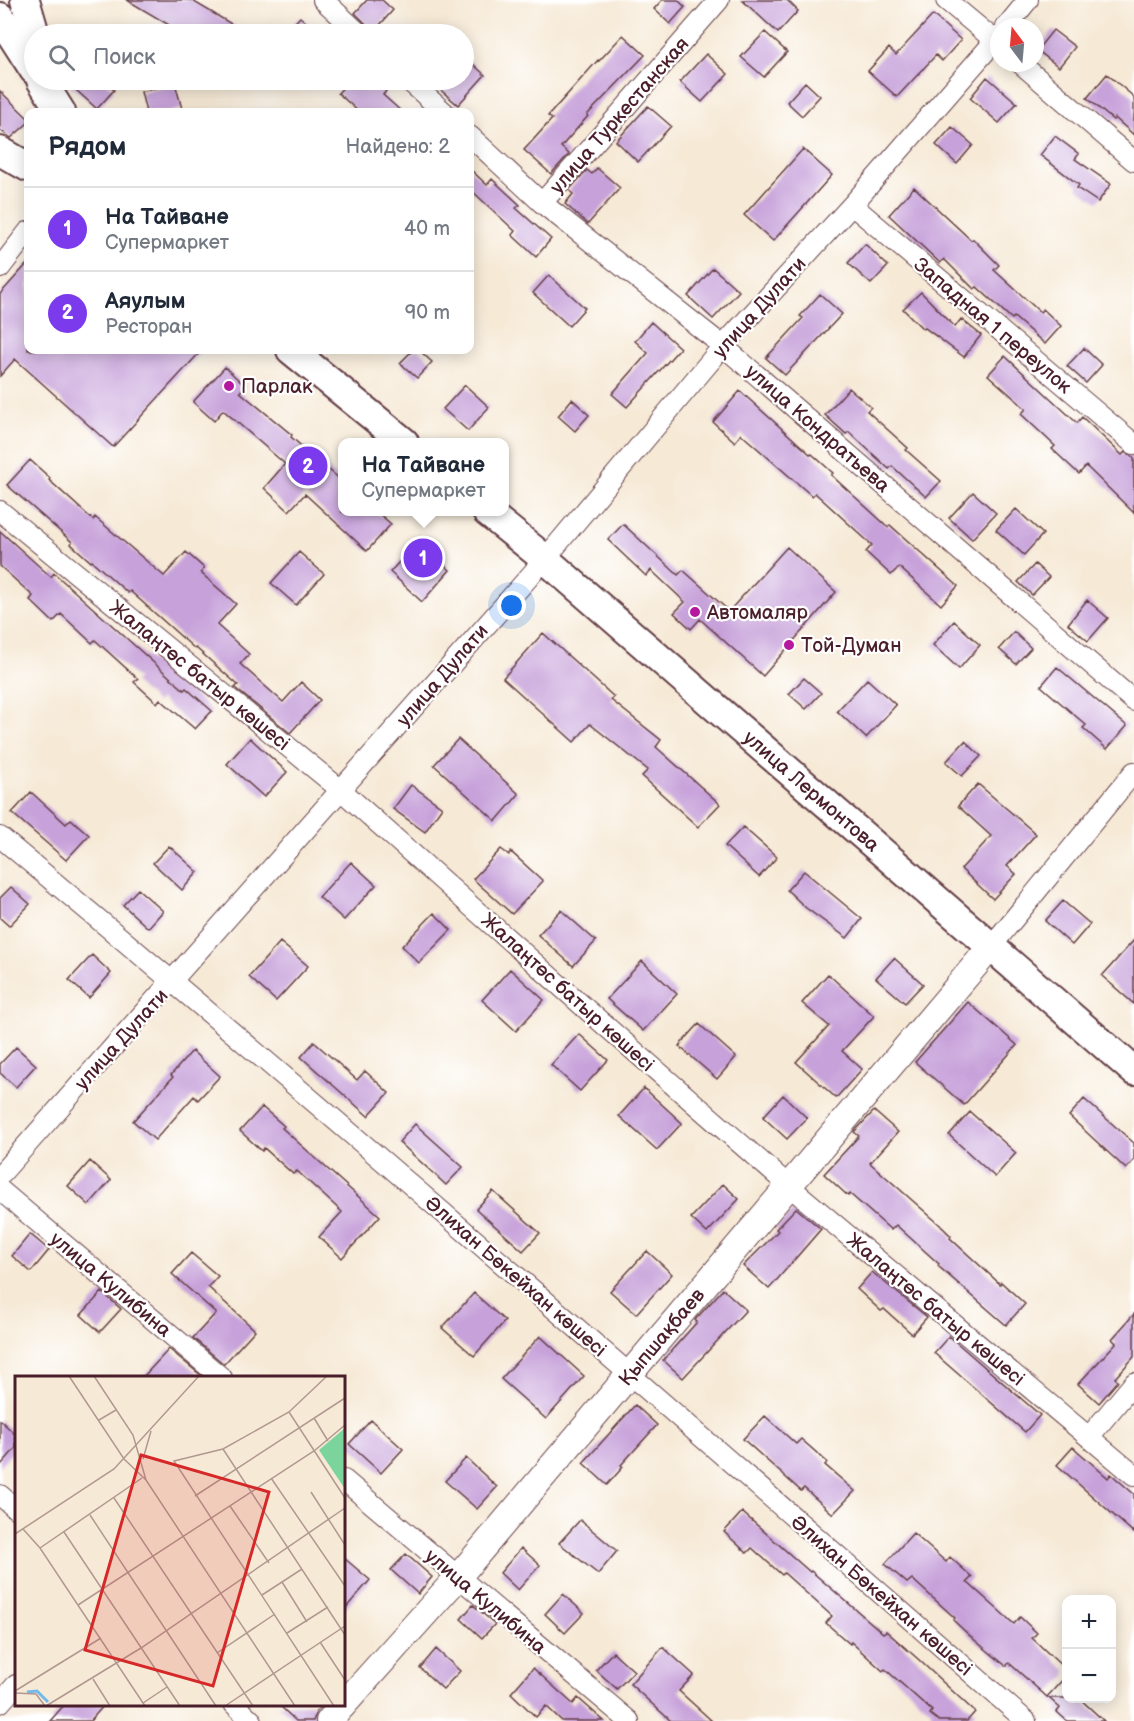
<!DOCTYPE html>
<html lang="ru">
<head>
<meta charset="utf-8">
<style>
  body { margin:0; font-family:"Balsamiq Sans",sans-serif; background:#f2f2f3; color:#1f2937 }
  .controls { position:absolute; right:18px; bottom:18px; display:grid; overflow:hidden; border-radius:12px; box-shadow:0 3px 15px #0003 }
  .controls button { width:54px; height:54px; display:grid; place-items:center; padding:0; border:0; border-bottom:2px solid #e0e1e3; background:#fff; color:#1f2937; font:30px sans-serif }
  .compass { position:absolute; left:990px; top:18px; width:54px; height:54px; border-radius:50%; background:#fff; box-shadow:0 3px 15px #0003; rotate:344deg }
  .you { position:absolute; left:512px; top:606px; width:21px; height:21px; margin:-15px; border:4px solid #fff; border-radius:50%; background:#1a73e8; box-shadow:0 0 0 9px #1a73e833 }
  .badge { display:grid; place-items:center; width:39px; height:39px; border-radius:50%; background:#7c3aed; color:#fff; font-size:20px; font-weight:700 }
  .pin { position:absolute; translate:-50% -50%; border:3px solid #fff; box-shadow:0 2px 6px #0006 }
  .popup { position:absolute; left:338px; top:438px; width:171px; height:78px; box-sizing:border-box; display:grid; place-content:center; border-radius:12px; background:#fff; filter:drop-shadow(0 2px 4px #0005); font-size:20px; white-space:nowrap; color:#747a83 }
  .popup b { font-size:22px; color:#1f2937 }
  .popup::after { content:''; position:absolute; left:50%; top:100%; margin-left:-12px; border:12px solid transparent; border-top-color:#fff }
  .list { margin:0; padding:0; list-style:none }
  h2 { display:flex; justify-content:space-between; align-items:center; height:78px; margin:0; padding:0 24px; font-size:26px }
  h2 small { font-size:20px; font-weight:400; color:#747a83 }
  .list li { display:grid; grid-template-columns:39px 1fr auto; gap:18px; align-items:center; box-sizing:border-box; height:84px; padding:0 24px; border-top:2px solid #e0e1e3 }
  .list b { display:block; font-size:22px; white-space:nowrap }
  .list p { margin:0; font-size:20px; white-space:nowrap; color:#747a83 }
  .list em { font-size:20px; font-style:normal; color:#747a83 }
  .icon { flex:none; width:33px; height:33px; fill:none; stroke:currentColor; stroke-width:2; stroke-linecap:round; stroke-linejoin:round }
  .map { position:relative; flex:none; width:1134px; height:1721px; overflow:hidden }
  .search { position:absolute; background:#fff; box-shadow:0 3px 15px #0003; left:24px; top:24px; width:450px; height:66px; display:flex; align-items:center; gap:15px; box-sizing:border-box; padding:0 21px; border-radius:33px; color:#747a83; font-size:22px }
  .panel { position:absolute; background:#fff; box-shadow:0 3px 15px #0003; left:24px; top:108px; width:450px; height:246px; border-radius:12px }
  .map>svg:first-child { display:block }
  .building { fill:#c7a2da }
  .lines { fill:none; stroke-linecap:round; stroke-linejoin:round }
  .minor-casing { stroke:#643d44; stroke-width:22 }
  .tertiary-casing { stroke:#643d44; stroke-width:28 }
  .secondary-casing { stroke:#643d44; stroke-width:32 }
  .minor { stroke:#fff; stroke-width:20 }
  .tertiary { stroke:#fff; stroke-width:26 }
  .secondary { stroke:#fff; stroke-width:28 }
  .poi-dot { fill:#b5179e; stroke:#fff; stroke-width:2 }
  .labels { text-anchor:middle; stroke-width:4.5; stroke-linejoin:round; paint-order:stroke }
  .street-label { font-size:20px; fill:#4a1f2b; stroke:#fff }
  .poi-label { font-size:20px; fill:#4a1f2b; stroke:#fff; text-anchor:start }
  .inset-river { fill:none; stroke:#74b9eb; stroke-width:3 }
  .inset-road { fill:none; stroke:#b19891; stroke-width:1.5 }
  .view { fill:#d62828; fill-opacity:0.15; stroke:#d62828; stroke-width:3 }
  .inset-edge { fill:none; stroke:#4a1f2b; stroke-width:3 }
</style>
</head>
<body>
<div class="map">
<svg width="1134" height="1721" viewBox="0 0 1134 1721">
  <rect width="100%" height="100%" fill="#fff"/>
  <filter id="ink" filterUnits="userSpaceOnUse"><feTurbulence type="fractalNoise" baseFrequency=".0167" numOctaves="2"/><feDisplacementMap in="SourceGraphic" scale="12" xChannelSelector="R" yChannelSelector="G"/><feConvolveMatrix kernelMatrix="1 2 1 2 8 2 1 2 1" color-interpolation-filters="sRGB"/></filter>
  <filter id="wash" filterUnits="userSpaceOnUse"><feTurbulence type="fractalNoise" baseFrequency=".008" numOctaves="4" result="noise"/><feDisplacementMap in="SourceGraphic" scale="24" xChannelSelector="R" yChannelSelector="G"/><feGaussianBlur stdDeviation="1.35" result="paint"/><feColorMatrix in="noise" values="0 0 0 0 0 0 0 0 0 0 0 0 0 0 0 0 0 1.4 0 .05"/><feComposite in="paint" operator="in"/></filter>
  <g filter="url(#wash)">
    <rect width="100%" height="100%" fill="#f6e9d5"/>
    <g id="blocks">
      <path class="building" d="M127 0H191L248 34H184Z
        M367 0H382L393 10 372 34 368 26 355 13Z
        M662 0H678L685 7 670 24 654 9Z
        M742 0H787L798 11 778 33Z
        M933 15 961 40 942 61 936 55 897 97 868 71 889 48 896 55Z
        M300 17 320 34H284Z
        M1053 30 1075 47 1059 67 1037 50Z
        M765 32 787 52 764 77 741 57Z
        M623 35 645 55 587 115 588 116 561 147 569 154 551 174 524 150 552 119 548 116 598 60 599 61Z
        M706 54 728 74 702 102 680 82Z
        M464 56 485 75 458 105 429 80H464Z
        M1107 74 1134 97V135L1115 118 1113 120 1087 98Z
        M987 77 1017 103 999 123 970 98Z
        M65 80H102L114 90 97 109Z
        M350 80H373L386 91 383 95 402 112H359L338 93Z
        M805 82 820 96 802 116 787 102Z
        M175 83 182 109 168 112H146L141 92Z
        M0 91 28 118V123L11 138 0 130Z
        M648 106 671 126 638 162 616 141Z
        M952 127 973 145 957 164 936 145Z
        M1055 136 1079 154 1075 159 1111 184 1098 202 1077 188 1079 185 1040 155Z
        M803 149 832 175 773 241 744 215Z
        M597 168 620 188 588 224 565 204 573 194 569 190 587 170 592 174Z
        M470 169 487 185 492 179 520 205 516 208 551 239 536 257 512 235 515 231 470 189Z
        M914 187 971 240 973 239 999 265 994 270 1040 312 1043 309 1061 326 1045 344 1014 317 1012 319 977 287 974 289 944 259 940 263 889 215Z
        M865 244 888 266 871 284 848 263Z
        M28 263V350H202L113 447 15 359 0 376V294Z
        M713 268 739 291 713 319 688 296Z
        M549 275 585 308 569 326 533 293Z
        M921 292 955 327 961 319 981 335 964 357 925 328 923 329 903 309Z
        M820 294 842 314 785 375 766 358 803 318 800 316Z
        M651 322 680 348 627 407 612 394 648 353 635 341Z
        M1084 348 1102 365 1086 383 1067 366Z
        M413 350H419L432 362 417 378 400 363Z
        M1005 356 1077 423 1082 417 1122 455 1125 452 1134 458V513L1086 466 1079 474 1052 449 1055 446 1021 414 1026 409 988 375Z
        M225 367 245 386 240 392 292 435 291 437 342 481V512H377L391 524 367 551 305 494 289 511 264 488 285 464 223 410 214 421 193 402Z
        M465 385 489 407 468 431 443 409Z
        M849 388 871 407 867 411 908 448 906 450 941 481 926 497 892 466 889 469 849 432 846 434 825 415Z
        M740 391 811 455 812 454 833 473 831 475 888 527 890 525 958 586 941 605 899 567 891 575 866 552 872 545 815 493 812 496 741 434 735 442 713 422Z
        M572 399 589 415 575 431 558 416Z
        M30 460 50 478 49 480 93 520 95 517 164 576 186 552 204 568 201 573 236 604 217 625 249 654 240 664 283 702 301 682 320 700 290 733 235 688 238 685 196 648 195 649 130 591 128 593 92 561 91 562 71 544 72 542 7 485Z
        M973 492 996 513 972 539 949 518Z
        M1016 509 1043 534 1024 555 996 530Z
        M623 524 678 575 683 570 729 611 787 547 836 592 763 676 700 619 691 629 674 613 685 602 651 570 646 576 608 540Z
        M0 531 51 577 54 573 184 690 186 688 212 711 195 729 160 699 157 703 134 682 138 679 95 640 92 643 61 614 53 622 30 600 33 596 0 566Z
        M418 541 450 570 422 602 390 572Z
        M299 552 324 574 296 605 271 583Z
        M1035 564 1049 577 1032 595 1018 582Z
        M1087 600 1108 618 1088 641 1068 624Z
        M954 621 980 645 959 669 933 645Z
        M1014 632 1031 648 1016 664 999 649Z
        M543 633 614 697 611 700 661 740 656 747 720 804 698 827 642 776 648 770 590 724 574 742 503 678Z
        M1057 667 1127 726 1107 749 1083 728 1086 725 1041 686Z
        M804 678 821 693 806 709 789 694Z
        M867 679 896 705 866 738 837 711Z
        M250 738 287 772 264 797 227 764Z
        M458 739 519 794 496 821 434 765Z
        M965 741 981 756 962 776 946 762Z
        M978 784 1036 834 1007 866 1016 874 993 899 961 869 991 836 958 806Z
        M411 785 442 807 425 832 393 809Z
        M31 792 66 824 71 819 89 835 66 860 12 813Z
        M743 827 777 857 759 877 725 846Z
        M169 846 198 872 182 890 153 863Z
        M501 849 509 855 511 852 543 881 512 914 473 879Z
        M351 862 376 885 344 920 319 897Z
        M804 871 862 919 847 938 806 908 787 890Z
        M11 887 30 904 9 926 0 918V898Z
        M138 889 163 911 148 928 123 905Z
        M1063 901 1090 924 1072 945 1045 921Z
        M561 910 596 941 573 966 538 935Z
        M434 913 451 930 419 963 402 946Z
        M1134 940V1004L1102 976Z
        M280 942 308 966 276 1001 249 977Z
        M92 955 111 973 89 998 69 980Z
        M894 958 923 984 905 1003 876 978Z
        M642 961 677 994 643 1031 607 999Z
        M510 969 544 1000 516 1031 482 1000Z
        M828 974 874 1016 842 1051 862 1069 836 1098 796 1062 829 1026 802 1003Z
        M968 1002 1017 1045 964 1105 915 1062Z
        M699 1024 736 1057 717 1079 679 1046Z
        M579 1034 608 1060 580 1091 551 1065Z
        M314 1042 357 1080 365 1071 389 1093 368 1116 301 1057Z
        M16 1047 36 1065 16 1087 0 1073V1064Z
        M192 1051 220 1076 198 1100 194 1096 155 1140 133 1121 173 1077 171 1075Z
        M644 1088 682 1123 657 1150 619 1116Z
        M783 1095 807 1118 787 1139 763 1117Z
        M1084 1099 1134 1143V1160L1126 1169 1069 1116Z
        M262 1107 284 1126 282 1128 380 1216 342 1258 319 1237 342 1212 297 1171 293 1174 264 1148 262 1151 240 1131Z
        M874 1111 898 1132 870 1163 939 1224 951 1236 950 1238 1000 1284 1001 1282 1025 1304 1006 1325 938 1266 939 1264 896 1225 891 1230 850 1194 848 1196 824 1174 859 1136 854 1132Z
        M970 1112 1016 1153 995 1177 949 1135Z
        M415 1124 463 1167 446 1185 399 1142Z
        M90 1161 111 1180 89 1205 68 1186Z
        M723 1184 739 1199 707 1233 691 1218Z
        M493 1191 540 1233 523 1251 476 1209Z
        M796 1208 821 1229 769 1289 743 1266 778 1231 776 1229Z
        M30 1234 49 1250 31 1272 12 1256Z
        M647 1251 672 1274 636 1314 610 1291Z
        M191 1253 218 1276 208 1287 255 1330 224 1364 193 1338 216 1313 172 1274Z
        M872 1272 927 1317 912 1334 884 1309 881 1311 857 1289Z
        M723 1289 746 1310 683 1378 663 1360 697 1322 695 1320Z
        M102 1292 121 1309 100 1332 81 1315Z
        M474 1293 505 1321 474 1356 442 1328Z
        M1134 1314V1357L1115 1378 1118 1381 1099 1403 1078 1384 1116 1343 1112 1339Z
        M540 1336 584 1376 546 1419 501 1379Z
        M949 1336 1040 1415 1025 1432 934 1353Z
        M169 1349 203 1377H143Z
        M635 1405 657 1425 621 1465 623 1467 607 1485 583 1463Z
        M765 1416 796 1444 801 1439 827 1462 825 1465 855 1491 833 1514 804 1488 801 1491 743 1439Z
        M0 1420 16 1435V1448L0 1466Z
        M371 1420 403 1449 381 1473 349 1444Z
        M1073 1447 1108 1478 1111 1474 1134 1494V1533L1057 1465Z
        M466 1458 497 1487 477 1509 445 1481Z
        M742 1512 810 1572 811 1571 883 1633 886 1631 918 1659 975 1712 967 1721H939L930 1714 932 1711 885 1669 883 1671 851 1642 850 1644 826 1623 832 1616 784 1573 782 1575 752 1548 747 1553 724 1532Z
        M580 1520 617 1551 598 1574 559 1543Z
        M913 1533 946 1562 950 1557 972 1577 967 1582 1014 1624 1020 1617 1037 1633 1032 1638 1066 1670V1676L1047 1697 1009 1663 1006 1666 971 1637 953 1620 955 1618 912 1579 907 1583 885 1564Z
        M521 1548 540 1565 518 1590 500 1573Z
        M406 1554 432 1577 418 1594 391 1570Z
        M344 1558 370 1580 344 1610Z
        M563 1594 584 1613 565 1633 545 1614Z
        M473 1605 495 1624 482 1638 461 1619Z
        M663 1647 694 1675 679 1691 712 1721H671L630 1684Z
        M436 1649 460 1671 443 1689 420 1668Z
        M613 1652 634 1671 617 1689 596 1670Z
        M533 1668 573 1704 578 1698 604 1721H562L546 1706 536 1717 511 1693Z
        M1049 1698H1079L1104 1721H1067L1057 1712 1060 1708Z
        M65 1704H105L90 1721H50Z
        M278 1704H324L317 1711 313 1721H296Z"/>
    </g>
  </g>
  <g filter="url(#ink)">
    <use href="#blocks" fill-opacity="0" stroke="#643d44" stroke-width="1.5"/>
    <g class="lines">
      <g class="minor-casing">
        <path id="minor" d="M323 0 360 34
          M946 0 999 44
          M1006 27 1028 0
          M1020 63 1134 161
          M408 80 444 112
          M470 136 542 203 723 346 1134 701
          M542 203 719 0
          M852 205 1134 444
          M0 268 28 232
          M0 511 341 790 585 1008 789 1186 1134 1475
          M0 837C347 1126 687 1423 1026 1721
          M990 948 1134 772
          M0 1175 545 559 723 346 852 205 999 36
          M0 1190 222 1378
          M1089 1437 1134 1383
          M344 1480 629 1721
          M0 1495 16 1509
          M0 1703 16 1685
          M234 1704 252 1721"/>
      </g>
      <g class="tertiary-casing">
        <g id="tertiary">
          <path id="s1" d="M329 1721 458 1577 990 948"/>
        </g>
      </g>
      <g class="secondary-casing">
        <g id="secondary">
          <path d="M25 0 35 34"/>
          <path d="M0 17 34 70"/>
          <path d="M41 80 61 112"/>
          <path d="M0 151 28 167"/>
          <path d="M291 350 404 442"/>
          <path id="s2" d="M487 512 545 559 1134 1071"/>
        </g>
      </g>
      <use href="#minor" class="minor"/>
      <use href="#tertiary" class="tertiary"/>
      <use href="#secondary" class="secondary"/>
    </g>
  </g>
  <g class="poi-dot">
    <circle cx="229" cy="386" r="6"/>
    <circle cx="695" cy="612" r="6"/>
    <circle cx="789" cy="645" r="6"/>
  </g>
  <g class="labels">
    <g class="street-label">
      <text transform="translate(619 115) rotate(-49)" y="7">улица Туркестанская</text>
      <text transform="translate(759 307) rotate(-48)" y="7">улица Дулати</text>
      <text transform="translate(993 325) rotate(40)" y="7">Западная 1 переулок</text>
      <text transform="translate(818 428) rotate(41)" y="7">улица Кондратьева</text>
      <text transform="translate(200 675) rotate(39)" y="7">Жалаңтөс батыр көшесі</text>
      <text transform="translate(442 675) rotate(-49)" y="7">улица Дулати</text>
      <text dy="7" stroke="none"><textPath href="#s2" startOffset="428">улица Лермонтова</textPath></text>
      <text transform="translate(568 992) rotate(42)" y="7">Жалаңтөс батыр көшесі</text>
      <text transform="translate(121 1039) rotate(-48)" y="7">улица Дулати</text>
      <text transform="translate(516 1276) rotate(41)" y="7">Әлихан Бөкейхан көшесі</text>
      <text transform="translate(111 1284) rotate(40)" y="7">улица Кулибина</text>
      <text transform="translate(936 1309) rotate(40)" y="7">Жалаңтөс батыр көшесі</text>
      <text dy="7" stroke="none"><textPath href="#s1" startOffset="508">Қыпшақбаев</textPath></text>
      <text transform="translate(882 1595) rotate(41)" y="7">Әлихан Бөкейхан көшесі</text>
      <text transform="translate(486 1601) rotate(40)" y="7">улица Кулибина</text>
    </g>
    <g class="poi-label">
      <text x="241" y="393">Парлак</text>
      <text x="707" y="619">Автомаляр</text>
      <text x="801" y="652">Той-Думан</text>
    </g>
  </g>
  <g transform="translate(15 1376)">
    <rect width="330" height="330" fill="#f6e9d5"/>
    <path d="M330 52V113L304 74Z" fill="#7ad49b"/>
    <path class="inset-river" d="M12 316 22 315 33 326"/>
    <path class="inset-road" d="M54 0 109 83 131 104 280 330M79 0 118 59 131 104M312 0 274 36 208 73 159 85 319 330M274 36 330 122M299 42 313 65M84 44 101 34M208 73 330 259M128 83 136 55M256 102 330 210M296 116 330 169M180 120 330 22M99 122 238 330M215 130 254 187M75 139 201 330M8 153 25 172 130 330M49 156 165 330M0 158 99 93 184 0M25 172 127 102M267 206 292 246M247 219 287 193M63 229 299 75 330 49M272 257 313 231M305 266 330 304M202 277 260 238M78 303 95 330M0 315 86 262M0 317 21 318 30 330M128 327 152 311M31 330 126 272 330 132M210 330 330 250"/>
    <path class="view" d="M126 79 254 116 198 310 70 274Z"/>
    <rect width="330" height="330" class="inset-edge"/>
  </g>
</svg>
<div class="controls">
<button>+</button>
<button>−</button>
</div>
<svg class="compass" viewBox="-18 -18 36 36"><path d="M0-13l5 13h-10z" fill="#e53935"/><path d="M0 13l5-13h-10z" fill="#747a83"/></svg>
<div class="you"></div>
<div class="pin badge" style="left:423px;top:558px">1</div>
<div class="popup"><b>На Тайване</b>Супермаркет</div>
<div class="pin badge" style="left:308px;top:466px">2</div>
<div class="search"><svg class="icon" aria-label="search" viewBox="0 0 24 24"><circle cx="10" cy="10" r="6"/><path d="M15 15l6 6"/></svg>Поиск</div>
<section class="panel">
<h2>Рядом<small>Найдено: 2</small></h2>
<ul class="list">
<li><span class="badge">1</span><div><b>На Тайване</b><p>Супермаркет</p></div><em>40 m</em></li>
<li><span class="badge">2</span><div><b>Аяулым</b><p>Ресторан</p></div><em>90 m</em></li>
</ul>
</section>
</div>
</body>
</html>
